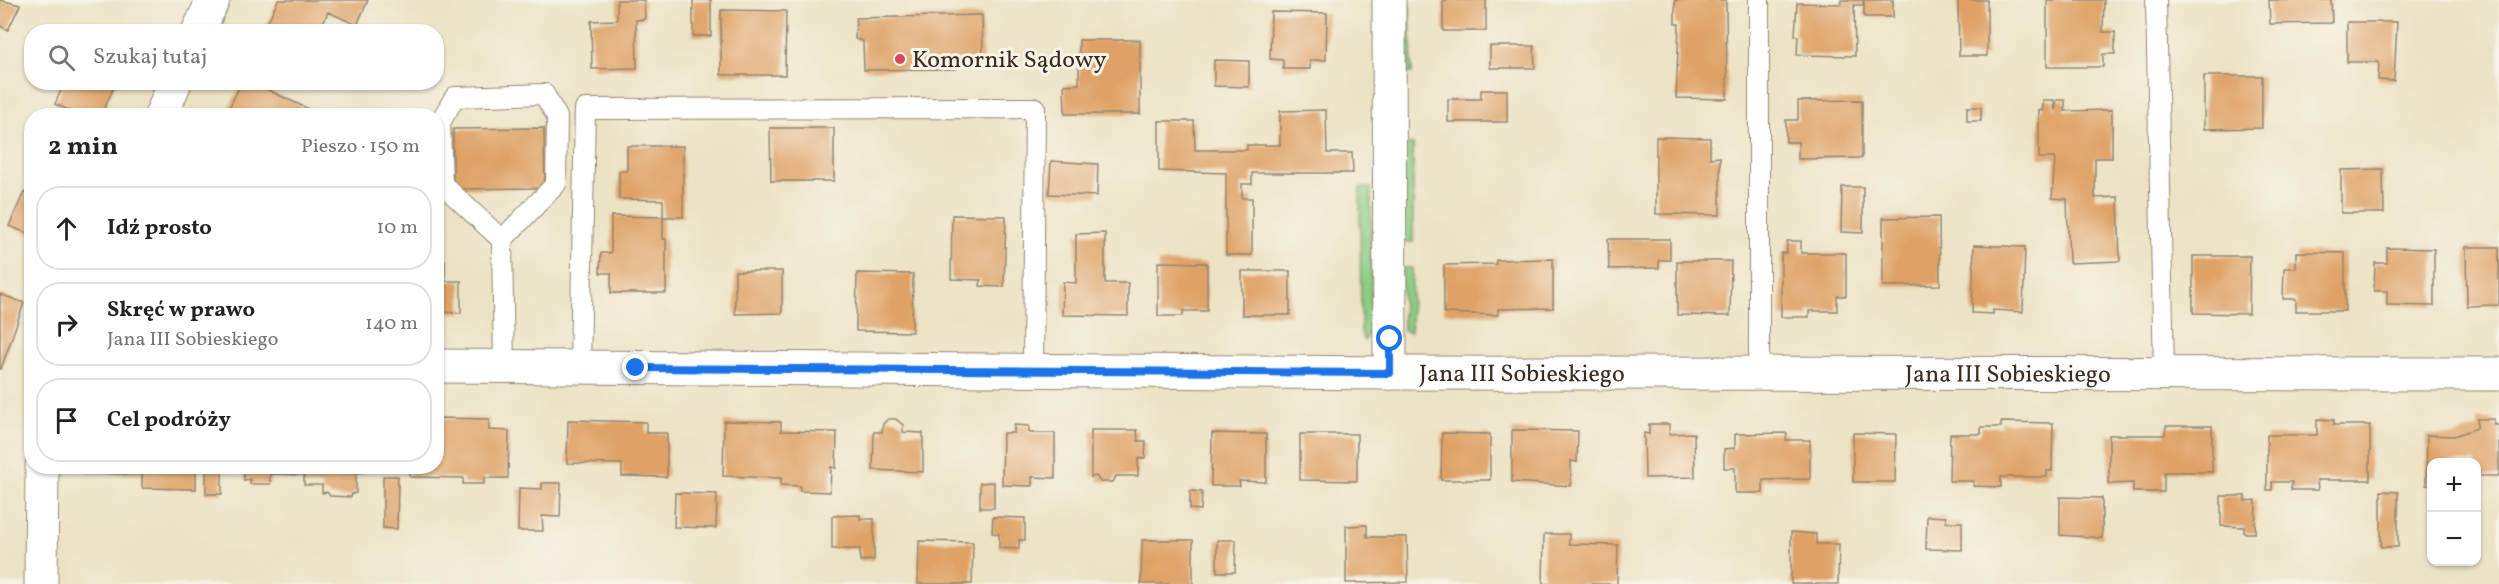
<!DOCTYPE html>
<html lang="pl">
<head>
<meta charset="utf-8">
<style>
  body { margin:0; font-family:Vollkorn,serif; background:#f6f6f6; color:#222 }
  .controls { position:absolute; right:18px; bottom:18px; display:grid; overflow:hidden; border-radius:12px; box-shadow:0 2px 4px #0004 }
  .controls button { width:54px; height:54px; display:grid; place-items:center; padding:0; border:0; border-bottom:2px solid #e0e0e0; background:#fff; color:#222; font:30px sans-serif }
  .stop { position:absolute; width:18px; height:18px; margin:-14px; border:4px solid #1a73e8; border-radius:50%; background:#fff }
  .stop.end { background:#1a73e8; border-color:#fff; box-shadow:0 2px 6px #0008 }
  .list { margin:0; padding:0; list-style:none }
  h2 { display:flex; justify-content:space-between; align-items:center; height:78px; margin:0; padding:0 24px; font-size:26px }
  h2 small { font-size:20px; font-weight:400; color:#767676 }
  .list li { display:grid; grid-template-columns:39px 1fr auto; gap:18px; align-items:center; box-sizing:border-box; height:84px; margin:0 12px 12px; padding:0 12px; border:2px solid #e0e0e0; border-radius:24px }
  .list b { display:block; font-size:22px; white-space:nowrap }
  .list p { margin:0; font-size:20px; white-space:nowrap; color:#767676 }
  .list em { font-size:20px; font-style:normal; color:#767676 }
  .icon { flex:none; width:33px; height:33px; fill:none; stroke:currentColor; stroke-width:2; stroke-linecap:round; stroke-linejoin:round }
  .map { position:relative; flex:none; width:2499px; height:584px; overflow:hidden }
  .search { position:absolute; background:#fff; box-shadow:0 2px 4px #0004; left:24px; top:24px; width:420px; height:66px; display:flex; align-items:center; gap:15px; box-sizing:border-box; padding:0 21px; border-radius:24px; color:#767676; font-size:22px }
  .panel { position:absolute; background:#fff; box-shadow:0 2px 4px #0004; left:24px; top:108px; width:420px; height:366px; border-radius:24px }
  .map>svg:first-child { display:block }
  .green { fill:#8ccd85; stroke:#647c52; stroke-width:1.5 }
  .building { fill:#dfa165 }
  .lines { fill:none; stroke-linecap:round; stroke-linejoin:round }
  .lane-casing { stroke:#948671; stroke-width:22 }
  .street-casing { stroke:#948671; stroke-width:35 }
  .lane { stroke:#fff; stroke-width:20 }
  .street { stroke:#fff; stroke-width:33 }
  .route { stroke:#1a73e8; stroke-width:8 }
  .poi-dot { fill:#d1495b; stroke:#f7f3e8; stroke-width:2 }
  .labels { text-anchor:middle; stroke-width:6; stroke-linejoin:round; paint-order:stroke }
  .poi-label { font-size:24px; fill:#3b2a1e; stroke:#f7f3e8; text-anchor:start }
  .street-label { font-size:24px; fill:#3b2a1e; stroke:#f7f3e8 }
</style>
</head>
<body>
<div class="map">
<svg width="2499" height="584" viewBox="0 0 2499 584">
  <rect width="100%" height="100%" fill="#f7f3e8"/>
  <filter id="ink" filterUnits="userSpaceOnUse"><feTurbulence type="fractalNoise" baseFrequency=".0167" numOctaves="2"/><feDisplacementMap in="SourceGraphic" scale="12" xChannelSelector="R" yChannelSelector="G"/><feConvolveMatrix kernelMatrix="1 2 1 2 8 2 1 2 1" color-interpolation-filters="sRGB"/></filter>
  <filter id="wash" filterUnits="userSpaceOnUse"><feTurbulence type="fractalNoise" baseFrequency=".008" numOctaves="4" result="noise"/><feDisplacementMap in="SourceGraphic" scale="24" xChannelSelector="R" yChannelSelector="G"/><feGaussianBlur stdDeviation="1.35" result="paint"/><feColorMatrix in="noise" values="0 0 0 0 0 0 0 0 0 0 0 0 0 0 0 0 0 1.4 0 .05"/><feComposite in="paint" operator="in"/></filter>
  <g filter="url(#wash)">
    <rect width="100%" height="100%" fill="#ece3c4"/>
    <path class="green" d="M1402 0H1410L1412 73H1402Z
      M1402 145H1413V242H1402Z
      M1360 188H1371V329L1364 341 1361 332Z
      M1402 268H1412L1411 332 1403 331Z"/>
    <g id="blocks">
      <path class="building" d="M0 0 20 5 8 30 0 26Z
        M278 0H368L357 25 328 12 319 32H263Z
        M617 0H644L645 19 636 20 637 68 592 69 591 21 617 20Z
        M693 0H711V36H693Z
        M1443 0H1486V31H1443Z
        M1675 0H1726L1727 99 1676 98 1679 24H1675Z
        M1841 0H1863V5H1854L1855 56 1797 55 1798 36H1795L1797 3 1841 4Z
        M1864 0H1893V17H1864Z
        M1958 0H1987V56H1959Z
        M2047 0H2104L2103 32H2115V54H2103V67H2047Z
        M2269 0H2331L2332 23 2270 24Z
        M721 10 786 11 785 75H721Z
        M1271 12 1327 13 1326 60H1310V69H1283V60L1270 59Z
        M982 15 983 60H954L955 69 864 70 863 41 855 39 856 18Z
        M2347 22H2397L2394 81 2378 80 2379 62H2347Z
        M1079 40H1140V114H1065L1064 85 1079 84Z
        M1490 46H1534L1535 68H1490Z
        M1214 60 1249 61V87L1214 86Z
        M2204 76H2262V128L2204 129Z
        M65 82H116L101 116H82L55 104Z
        M242 82 253 83 313 111 311 116H225Z
        M1481 90H1507V122H1448V99H1481Z
        M1862 100V158L1798 159V142H1786V120H1798V101Z
        M2043 100H2054L2055 111 2057 100H2065V111L2112 110V158H2095V198L2118 197 2120 261 2069 263 2067 199 2052 198 2055 158H2039V110L2043 111Z
        M1967 107H1981V121H1967Z
        M358 110 370 116H355Z
        M1326 110 1327 153H1352L1353 173H1252V184H1242V198H1252V255H1226V173L1159 171V121H1194L1195 150H1247V145H1280V111Z
        M544 128 545 188 453 189V129Z
        M770 128H834V181H771Z
        M1656 137 1710 138V158L1720 157V215L1656 214Z
        M627 146H683V217H663V200L619 199V171H627Z
        M1051 161 1098 164 1097 196 1049 194Z
        M2383 169 2384 213H2341V170Z
        M1842 187H1863V233L1841 232Z
        M24 192 32 196V235L9 226Z
        M952 215 1006 216 1004 287 980 286 981 280 951 279Z
        M611 216 663 217V239H666V293H611V273H600L601 253H611Z
        M1939 217 1940 285 1883 286V218Z
        M1105 233V283H1128V316L1062 315 1063 282 1076 283V234Z
        M1608 239H1670V260H1659V268L1609 269Z
        M1787 241H1801V253H1846V296H1837V311H1809V317H1781V253H1787Z
        M1974 245 2025 247 2023 312 1993 310V314L1972 313Z
        M2466 247H2499V305L2467 306Z
        M2387 248 2434 249V306L2387 305V291H2374L2375 263H2387Z
        M2296 252 2345 253V311H2296V299H2283L2284 268H2296Z
        M2193 256H2250L2249 314 2193 313Z
        M1553 259V308L1498 309V315L1444 313V265L1496 264V260Z
        M436 260H445V281H461V313L436 312Z
        M1677 261H1731L1730 316 1677 315Z
        M1158 262 1207 263V311H1183V316H1158Z
        M735 271H782V313L735 314Z
        M1242 271H1290V315H1242Z
        M857 273 913 274 912 332 856 331Z
        M0 294 24 303 1 369H0Z
        M436 418 489 419V430L509 431 508 478H484V484H463V478L410 477V466H436Z
        M888 419H896L903 425V432L923 433V472L873 470 874 432H882L883 424Z
        M2317 419 2334 420V425H2370V480H2317L2318 490H2291L2292 482H2272V490H2267V435H2317Z
        M2477 419H2494V425H2499V476H2476V462H2432V485H2426L2427 435 2454 436 2477 428Z
        M568 420 646 422V433H667V477L622 476V464L567 463Z
        M724 421 781 422V431L837 432 836 468 831 467 830 492 800 491V486L781 485V478L723 476Z
        M2001 422 2053 423 2052 471H2047V477H2001V487L1973 486 1974 481H1949L1950 434H1981V427H2001Z
        M1649 424H1669V434L1694 433 1695 477 1645 478 1644 433 1649 434Z
        M1014 425 1029 426V433H1055V478L1032 477V486L1002 485 1003 433H1014Z
        M2166 426H2212V472H2164V492H2133V483L2109 484V435H2165Z
        M1091 430H1137L1138 441H1146L1145 458 1138 459V476H1116L1113 482H1100L1096 476 1091 477Z
        M1512 430 1578 431 1577 462 1571 461V486L1512 482Z
        M1212 433 1266 434V482L1239 481 1240 486H1211Z
        M1442 433 1490 434V480H1441Z
        M1787 433 1786 440H1810V479L1763 480V493H1735V468H1724V449L1735 448V434Z
        M1853 433 1896 434 1895 482H1853Z
        M1300 434H1357V481L1300 480Z
        M88 466H196V489L142 488V474L87 473Z
        M206 466H222V494H206Z
        M244 466H364V472L356 473V493L352 494 351 497 330 496 327 492 322 493V485H304V475L270 474V484H250V479L244 480Z
        M383 476H398L397 529 383 528Z
        M994 482V508H980V483Z
        M542 483H561L560 517 542 516 543 531H518L519 488 542 489Z
        M1190 491 1202 492 1201 510 1190 509Z
        M2381 491 2398 492V547H2381Z
        M675 493 717 494 716 528 674 527Z
        M2221 496H2245V501L2256 500 2255 533H2244V527L2221 526Z
        M2060 497 2102 498V538L2060 535Z
        M860 515V519H874V560L860 561V549H832V516Z
        M1927 516 1946 517V522H1962V550L1926 549Z
        M993 517 1025 518V540H1019V549L999 548V534L992 533Z
        M1367 525V537H1407L1408 582 1346 583V526Z
        M1791 532 1816 534V544H1839L1838 584H1791Z
        M1544 534H1569V544L1618 545 1617 584H1543Z
        M1142 540H1193V584H1141Z
        M1217 540H1236L1235 572H1217Z
        M919 541 973 542 972 584H918Z"/>
    </g>
  </g>
  <g filter="url(#ink)">
    <use href="#blocks" fill-opacity="0" stroke="#948671" stroke-width="1.5"/>
    <g class="lines">
      <g class="lane-casing">
        <path id="lane" d="M2156 0 2164 374
          M502 240 442 184 440 122 455 97 544 94 557 117 556 184 502 240 504 367
          M580 368 585 109 1035 108 1033 370
          M1759 373V0"/>
      </g>
      <g class="street-casing">
        <g id="street">
          <path d="M1389 0 1390 373"/>
          <path d="M198 32 213 0"/>
          <path d="M161 116 175 82"/>
          <path id="s1" d="M436 366 1390 373 2499 374"/>
          <path d="M41 584 42 466"/>
        </g>
      </g>
      <use href="#lane" class="lane"/>
      <use href="#street" class="street"/>
    </g>
  </g>
  <g class="lines" filter="url(#ink)">
    <path class="route" d="M636 368 1390 373V339"/>
  </g>
  <circle class="poi-dot" cx="900" cy="59" r="6"/>
  <g class="labels">
    <g class="poi-label">
      <text x="912" y="67">Komornik Sądowy</text>
    </g>
    <g class="street-label">
      <text dy="8" stroke="none"><textPath href="#s1" startOffset="1086">Jana III Sobieskiego</textPath></text>
      <text dy="8" stroke="none"><textPath href="#s1" startOffset="1572">Jana III Sobieskiego</textPath></text>
    </g>
  </g>
</svg>
<div class="controls">
<button>+</button>
<button>−</button>
</div>
<div class="stop" style="left:1390px;top:339px"></div>
<div class="stop end" style="left:636px;top:368px"></div>
<div class="search"><svg class="icon" aria-label="search" viewBox="0 0 24 24"><circle cx="10" cy="10" r="6"/><path d="M15 15l6 6"/></svg>Szukaj tutaj</div>
<section class="panel">
<h2>2 min<small>Pieszo · 150 m</small></h2>
<ul class="list">
<li><svg class="icon" aria-label="ahead" viewBox="0 0 24 24"><path d="M12 20V5M6 11l6-6 6 6"/></svg><div><b>Idź prosto</b></div><em>10 m</em></li>
<li><svg class="icon" aria-label="right" viewBox="0 0 24 24"><path d="M7 20v-9h11M14 6l5 5-5 5"/></svg><div><b>Skręć w prawo</b><p>Jana III Sobieskiego</p></div><em>140 m</em></li>
<li><svg class="icon" aria-label="arrive" viewBox="0 0 24 24"><path d="M6 21V4h12l-3 4 3 4H6"/></svg><div><b>Cel podróży</b></div></li>
</ul>
</section>
</div>
</body>
</html>
